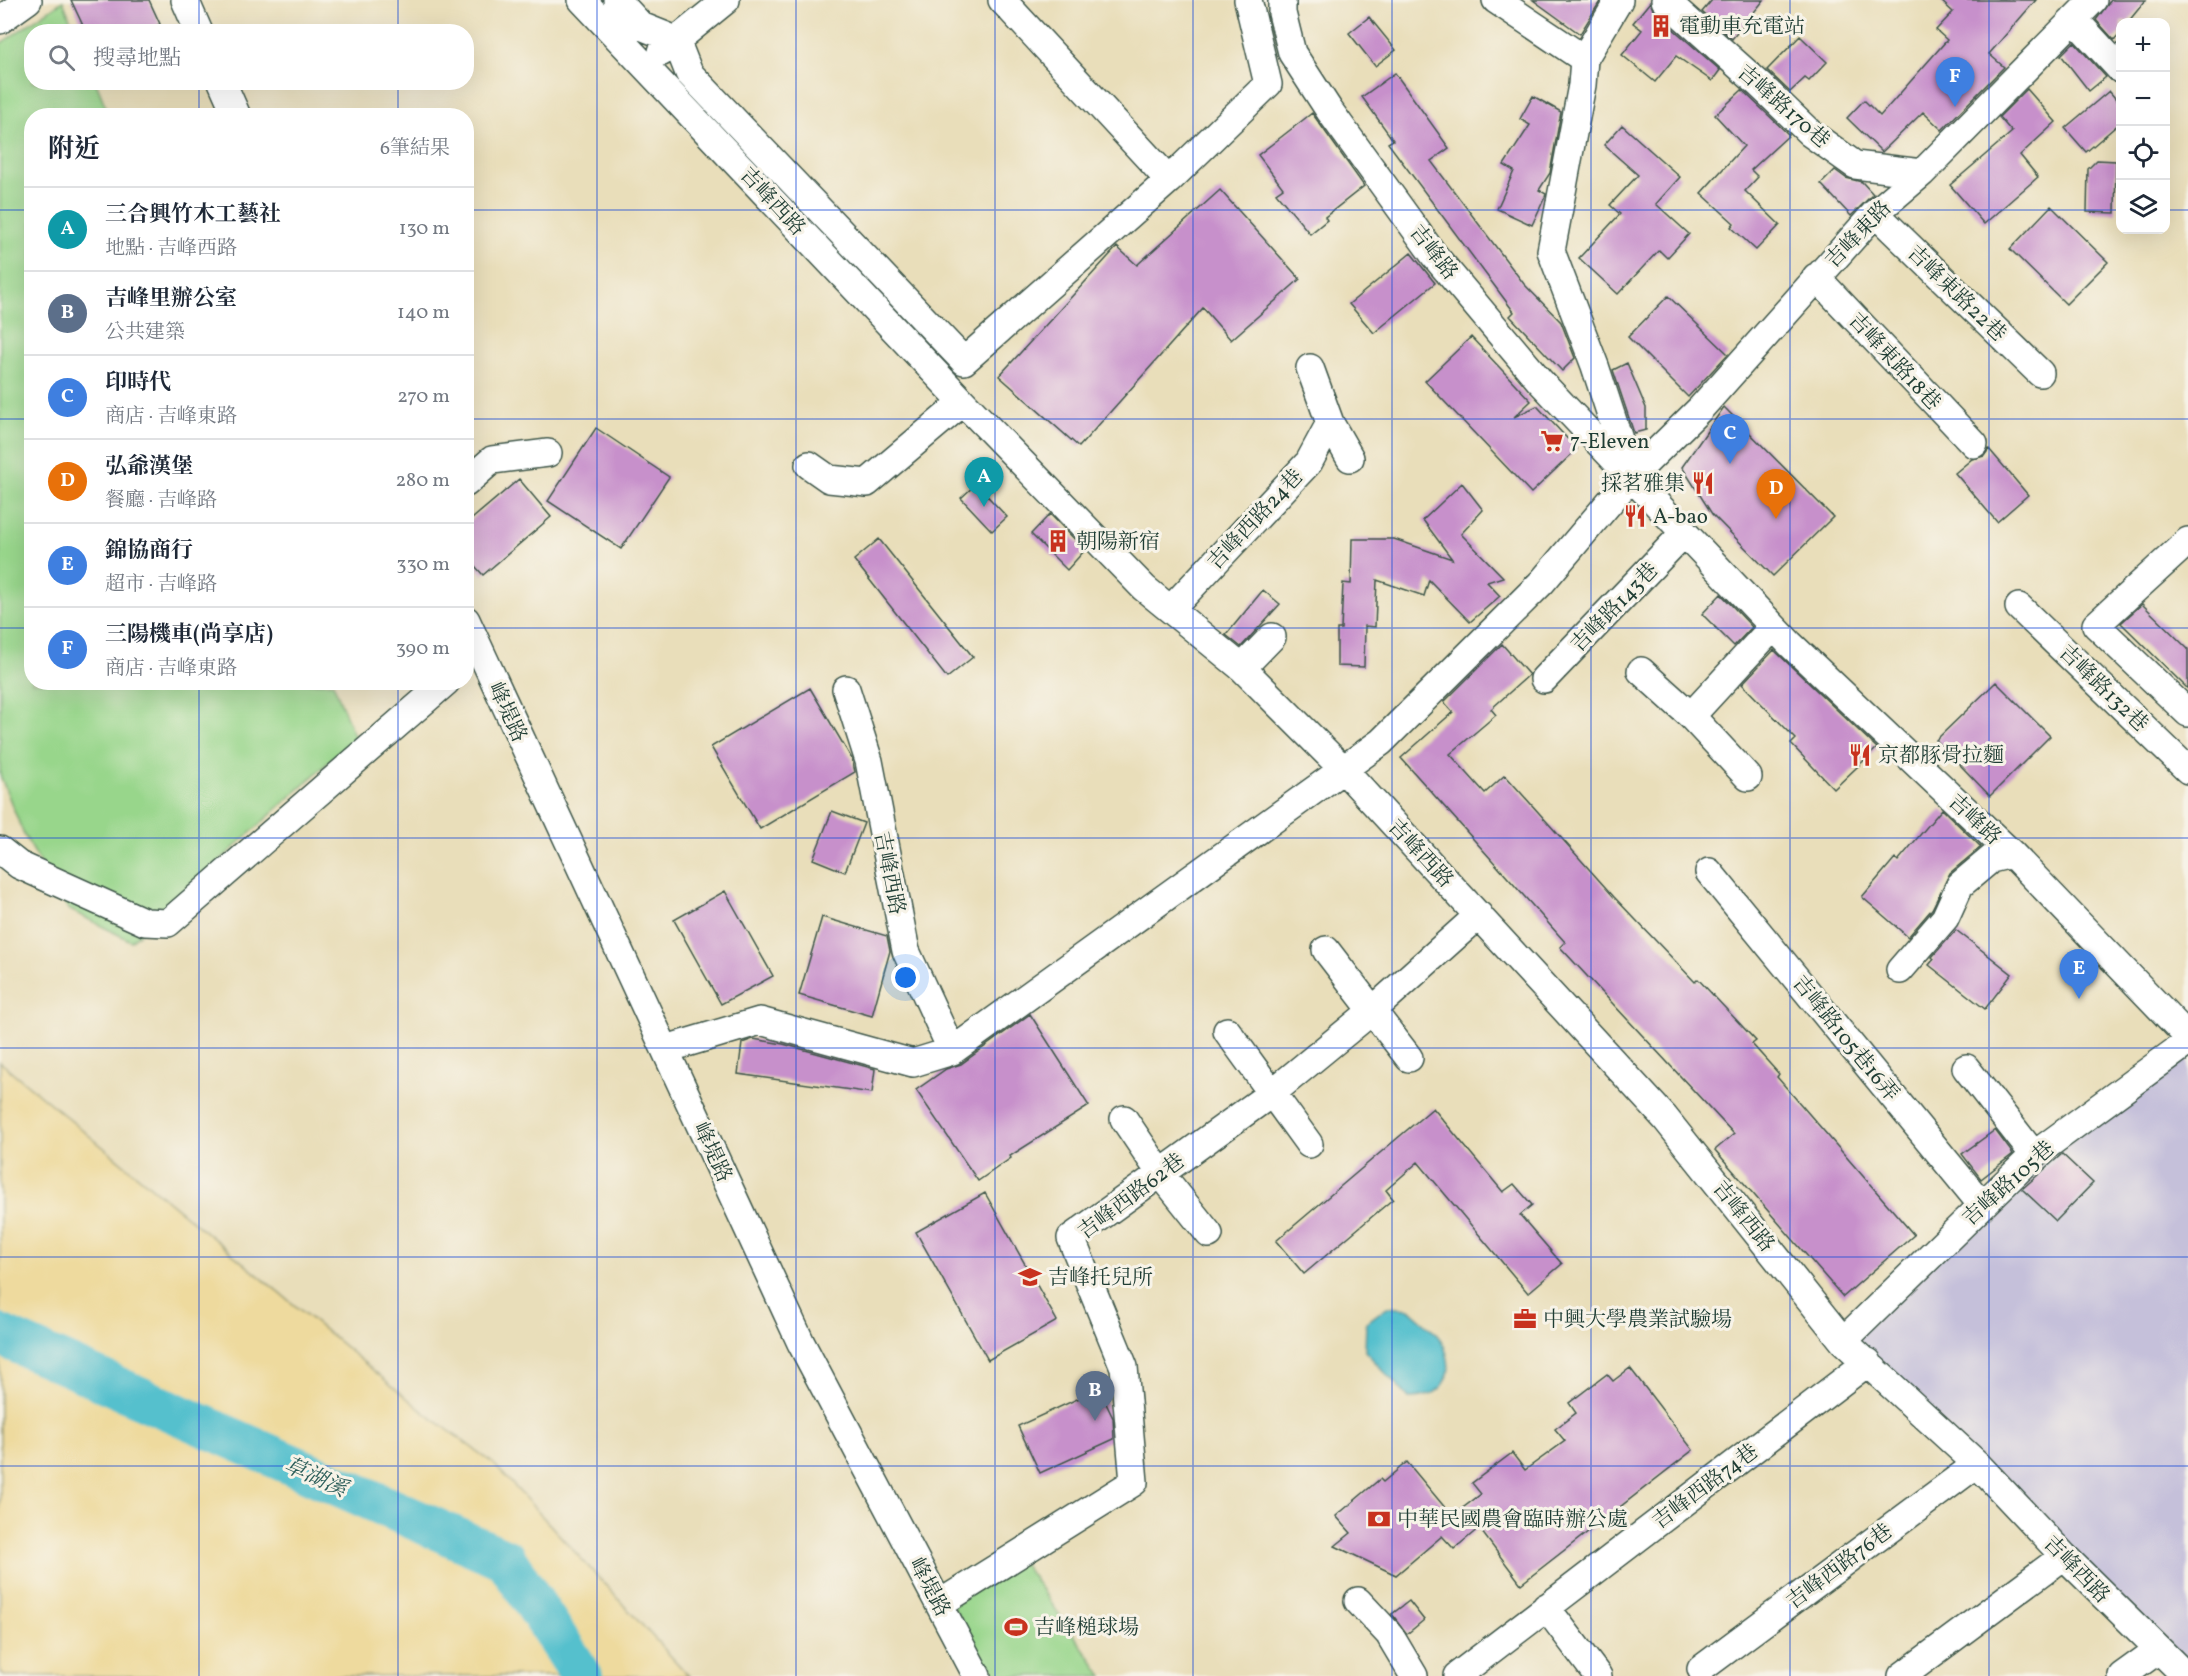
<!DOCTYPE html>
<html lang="zh-TW">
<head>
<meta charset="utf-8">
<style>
  body { margin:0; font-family:Vollkorn,"Noto Serif TC",serif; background:#f6f6f7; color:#1f2937 }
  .controls { position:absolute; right:18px; top:18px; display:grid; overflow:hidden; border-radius:12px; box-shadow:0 6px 24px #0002 }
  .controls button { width:54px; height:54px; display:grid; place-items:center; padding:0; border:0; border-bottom:2px solid #e0e1e3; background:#fff; color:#1f2937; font:30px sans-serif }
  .you { position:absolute; left:906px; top:978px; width:21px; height:21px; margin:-15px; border:4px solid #fff; border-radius:50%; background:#1a73e8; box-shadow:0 0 0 9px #1a73e833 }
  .badge { display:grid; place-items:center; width:39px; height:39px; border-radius:50%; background:#c8321e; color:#fff; font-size:20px; font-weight:700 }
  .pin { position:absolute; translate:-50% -50px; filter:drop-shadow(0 2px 3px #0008) }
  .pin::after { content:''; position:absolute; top:32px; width:21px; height:18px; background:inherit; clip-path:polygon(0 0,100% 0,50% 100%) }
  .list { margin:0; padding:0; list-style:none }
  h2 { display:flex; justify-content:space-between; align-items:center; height:78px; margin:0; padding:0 24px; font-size:26px }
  h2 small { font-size:20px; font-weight:400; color:#747a83 }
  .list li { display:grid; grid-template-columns:39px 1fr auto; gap:18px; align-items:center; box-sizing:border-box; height:84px; padding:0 24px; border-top:2px solid #e0e1e3 }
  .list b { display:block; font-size:22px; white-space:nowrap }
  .list p { margin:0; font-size:20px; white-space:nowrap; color:#747a83 }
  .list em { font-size:20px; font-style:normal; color:#747a83 }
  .icon { flex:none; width:33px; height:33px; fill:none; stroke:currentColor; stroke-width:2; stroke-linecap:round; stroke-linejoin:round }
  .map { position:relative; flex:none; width:2188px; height:1676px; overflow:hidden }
  .search { position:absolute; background:#fff; box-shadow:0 6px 24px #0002; left:24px; top:24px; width:450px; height:66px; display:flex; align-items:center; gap:15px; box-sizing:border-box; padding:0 21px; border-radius:24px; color:#747a83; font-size:22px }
  .panel { position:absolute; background:#fff; box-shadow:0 6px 24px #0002; left:24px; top:108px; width:450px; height:582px; border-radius:24px }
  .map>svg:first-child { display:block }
  .industrial { fill:#c5c0da }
  .green { fill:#98d68b; stroke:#5c8a60; stroke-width:1.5 }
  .sand { fill:#eeda9e; stroke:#868c69; stroke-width:1.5 }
  .water { fill:#54c0cd; stroke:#3a7e80; stroke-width:1.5 }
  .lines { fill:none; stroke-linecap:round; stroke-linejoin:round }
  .river { stroke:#54c0cd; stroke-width:42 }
  .building { fill:#c790cb }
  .minor-casing { stroke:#3d5548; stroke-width:30 }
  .minor { stroke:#fff; stroke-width:27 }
  .grid { fill:none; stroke:#1d4ed8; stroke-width:1.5; stroke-opacity:0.55 }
  .labels { text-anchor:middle; stroke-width:6; stroke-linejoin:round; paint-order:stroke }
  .poi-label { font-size:21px; fill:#1f3d34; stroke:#f7f3e8; text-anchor:start }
  .street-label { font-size:21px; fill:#1f3d34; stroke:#f7f3e8 }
  .water-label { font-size:22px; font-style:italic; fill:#2c5e5a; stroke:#f7f3e8 }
</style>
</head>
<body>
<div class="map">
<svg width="2188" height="1676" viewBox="0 0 2188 1676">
  <rect width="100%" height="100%" fill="#f7f3e8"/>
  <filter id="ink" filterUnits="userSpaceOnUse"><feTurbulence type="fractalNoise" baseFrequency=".0167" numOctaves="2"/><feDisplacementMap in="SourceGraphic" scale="12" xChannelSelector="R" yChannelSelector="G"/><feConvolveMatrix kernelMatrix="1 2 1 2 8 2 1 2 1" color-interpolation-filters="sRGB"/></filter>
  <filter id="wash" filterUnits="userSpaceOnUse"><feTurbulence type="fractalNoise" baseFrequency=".008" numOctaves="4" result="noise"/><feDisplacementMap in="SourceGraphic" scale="24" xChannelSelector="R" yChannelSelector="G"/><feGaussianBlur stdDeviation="1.35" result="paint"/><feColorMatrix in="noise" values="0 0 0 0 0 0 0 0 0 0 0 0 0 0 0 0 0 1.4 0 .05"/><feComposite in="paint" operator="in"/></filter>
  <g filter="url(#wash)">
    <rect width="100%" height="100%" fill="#e9deba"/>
    <path class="industrial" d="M2188 1052V1666L1857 1338 1982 1205Z"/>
    <path class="green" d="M63 1 75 31 32 32V82L96 83 109 115 32 116V682L333 683 355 738 131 941 68 909 24 835 0 775V44Z
      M1017 1555 1103 1676H990L948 1597Z"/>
    <path class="sand" d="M0 1062 425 1413 494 1464 689 1676H4L0 1673Z"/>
    <path class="water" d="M1387 1307 1409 1309C1419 1319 1439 1333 1444 1346 1457 1378 1442 1398 1409 1398L1365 1351 1366 1323Z"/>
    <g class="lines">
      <path class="river" d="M0 1335 506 1560 582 1676"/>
    </g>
    <g id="blocks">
      <path class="building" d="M71 0H149L160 24 145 32H86Z
        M1533 0H1601L1580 34Z
        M1712 0H1764L1732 39 1702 12Z
        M1940 0H2036L1989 54 2004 67 1942 130 1923 112 1882 152 1847 118 1864 100 1880 116 1947 40 1936 30 1953 12Z
        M2111 0H2146L2128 22H2121V32L2114 40 2096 20Z
        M1650 2 1654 12 1720 70 1712 81 1676 56 1655 82 1622 55 1642 30 1633 23Z
        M1369 17 1396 50 1375 66 1349 33Z
        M1800 36 1827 62 1809 81 1805 78 1790 92 1767 70Z
        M2074 42 2106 77 2089 91 2061 55Z
        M1395 73 1449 148 1431 161 1524 284 1561 322 1575 358 1562 371 1510 316 1514 312 1388 143 1393 140 1362 97Z
        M2027 89 2056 122 2020 155 2038 177 1984 224 1950 185 2012 132 1999 117Z
        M1742 90 1789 135 1751 170 1758 177 1745 191 1780 225 1756 250 1731 227 1734 223 1701 193 1744 146 1715 115Z
        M2109 91 2121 105V122L2086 152 2065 128Z
        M1533 96 1561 112 1550 173 1539 190 1546 194 1545 197 1532 225 1497 209 1514 171 1504 165 1530 125 1520 119Z
        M1312 113 1364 186 1325 217 1327 220 1310 234 1276 193 1283 188 1258 155Z
        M1622 125 1680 177 1656 204 1689 234 1667 258 1659 250 1618 294 1579 258 1620 214 1610 205 1638 175 1604 145Z
        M2097 160 2116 161 2115 213 2087 212 2088 169Z
        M1835 170 1846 178 1862 182 1873 194 1851 216 1821 184Z
        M1220 190 1300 279 1231 340 1203 308 1079 447 999 376 1117 247 1137 265Z
        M2051 206 2108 262 2066 304 2010 249Z
        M1411 253 1435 283 1374 333 1349 304Z
        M1668 296 1728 354 1688 397 1628 337Z
        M1471 337 1531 401 1514 417 1537 406 1577 449 1531 493 1425 381Z
        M1627 363 1646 408V430L1634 433 1613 370Z
        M1724 407 1833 517 1773 576 1712 514 1682 467Z
        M596 428 669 477 621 549 548 501Z
        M1989 449 2028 495 1997 522 1955 473 1972 459 1984 456Z
        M519 479 551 517 483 575 466 556V524Z
        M1462 483 1483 510 1461 534 1503 577 1487 582 1500 596 1470 622 1429 580 1424 596 1377 580 1375 627 1365 626 1364 667 1337 666V629H1341L1343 583 1351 584 1352 539H1394L1452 559 1423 520Z
        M976 484 1007 517 992 531 961 498Z
        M1050 514 1085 550 1067 570 1031 534Z
        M879 539 973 657 947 678 854 560Z
        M1263 590 1280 604 1241 647 1226 635Z
        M1721 594 1752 627 1734 646 1702 614Z
        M2142 604 2188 649V689L2121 623Z
        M1502 644 1529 675 1491 709 1496 715 1450 754 1485 793 1505 775 1614 897 1695 982 1698 979 1756 1041 1752 1044 1779 1074 1777 1077 1914 1235 1843 1297 1715 1150 1734 1134 1560 947 1565 942 1401 758 1453 712 1444 702Z
        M1774 650 1877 748 1834 789 1791 744 1796 739 1742 684Z
        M1996 682 2050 736 1990 796 1936 740Z
        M810 688 852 759 855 772 760 829 711 747Z
        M1942 809 1981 847 1950 873 1932 909 1908 937 1862 897 1895 858 1898 861Z
        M832 811 864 823 845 872 813 859Z
        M725 891 773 976 721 1004 674 920Z
        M822 917 887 936 890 951 872 1016 799 995Z
        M1956 930 2012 974 1985 1009 1929 965 1934 959 1932 957Z
        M1030 1014 1089 1106 1010 1156 1011 1158 978 1181 916 1090 946 1069 961 1064Z
        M753 1039 783 1044 875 1069 872 1093 738 1074 742 1043Z
        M1433 1108 1503 1192 1514 1184 1532 1205 1520 1215 1562 1264 1528 1293 1418 1162 1386 1190 1393 1199 1304 1274 1276 1241Z
        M1995 1130 2013 1154 1981 1179 1962 1154Z
        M2062 1154 2093 1183 2056 1221 2022 1189Z
        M985 1193 1057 1321 988 1360 916 1232Z
        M1630 1368 1693 1450 1521 1584 1479 1528 1454 1549 1442 1536 1396 1575 1335 1546 1351 1533 1336 1516 1380 1479 1383 1482 1407 1462 1452 1516 1481 1494 1472 1483 1512 1453 1525 1470 1565 1441 1555 1429 1576 1413 1569 1403 1607 1374 1613 1381Z
        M1099 1389 1113 1418 1114 1439 1040 1473 1018 1426Z
        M1409 1601 1424 1620 1407 1634 1392 1614Z"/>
    </g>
  </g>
  <g filter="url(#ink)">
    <use href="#blocks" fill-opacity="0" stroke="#3d5548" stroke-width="1.5"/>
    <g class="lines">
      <g class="minor-casing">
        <path id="minor" d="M185 0 199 32
          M582 0 963 402 1144 588 1242 668 1343 769 1665 1118 1843 1341 1977 1464 2064 1556 2186 1676
          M617 0 641 26 676 40 689 73 964 361 1169 180 1268 84 1248 0
          M1002 0 1169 180
          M1282 0V13L1292 53 1329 110 1434 255 1539 380 1790 644 2012 854 2188 1037
          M1496 0 1584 59
          M1619 0 1584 59 1582 85 1551 251 1595 366 1629 470
          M1665 0 1760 85 1810 133 1855 165 1922 173
          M2074 19 2120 69
          M0 20 28 0
          M662 52 726 0
          M222 82 237 116
          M1875 213 2040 373
          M1816 277 1974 444
          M1310 368 1330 423 1350 458
          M809 465 829 479 867 483 963 402
          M466 483 492 460 548 453
          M2188 541 2096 625 2188 713
          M2019 607 2188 770
          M1171 609 1309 462 1330 423
          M466 620 801 1343 977 1676
          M1242 668 1272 637
          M1641 671 1691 716
          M1544 679 1683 534
          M846 689 869 761 906 951 952 1051
          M1748 777 1691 716 1773 627
          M0 850 19 865 145 922 168 923 446 682
          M1709 872 1982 1205
          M1326 950 1409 1058
          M1900 970 1945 918 1960 885 1991 859 2012 854
          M1227 1031 1309 1144
          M666 1049 760 1021 913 1063 952 1051 1381 742 1542 582 1631 477 1700 409 1875 213 1922 173 2093 0
          M1966 1068 2034 1155
          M1124 1119 1161 1174 1209 1234
          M1843 1341 2034 1155 2188 1042
          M1358 1601 1389 1634 1414 1676
          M939 1604 1134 1482 1124 1367 1071 1238 1272 1093 1373 1010 1479 915
          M1546 1607 1598 1676
          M1701 1669 1977 1464
          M1457 1676 1868 1362
          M1902 1676 2064 1556
          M2122 1676 2158 1650"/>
      </g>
      <use href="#minor" class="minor"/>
    </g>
  </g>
  <path class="grid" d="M199 0V32M398 0V32M597 0V1676M796 0V1676M995 0V1676M1193 0V1676M1392 0V1676M1591 0V1676M1790 0V1676M1989 0V1676M199 82V116M398 82V116M0 210H32M466 210H2120M2166 210H2188M0 419H32M466 419H2188M0 628H32M466 628H2188M199 682V1676M398 682V1676M0 838H2188M0 1048H2188M0 1257H2188M0 1466H2188"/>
  <defs>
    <g id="building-bare" transform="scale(1.8)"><path d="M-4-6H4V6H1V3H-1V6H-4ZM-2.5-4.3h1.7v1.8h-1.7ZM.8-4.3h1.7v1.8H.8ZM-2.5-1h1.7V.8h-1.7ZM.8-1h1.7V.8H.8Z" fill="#c8321e" stroke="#f7f3e8" stroke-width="2.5" paint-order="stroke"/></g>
    <g id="supermarket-bare" transform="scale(1.8)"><path d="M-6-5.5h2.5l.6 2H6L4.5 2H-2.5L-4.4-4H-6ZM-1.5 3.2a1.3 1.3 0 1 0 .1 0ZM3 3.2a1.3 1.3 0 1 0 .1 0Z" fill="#c8321e" stroke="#f7f3e8" stroke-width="2.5" paint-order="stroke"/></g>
    <g id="restaurant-bare" transform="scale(1.8)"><path d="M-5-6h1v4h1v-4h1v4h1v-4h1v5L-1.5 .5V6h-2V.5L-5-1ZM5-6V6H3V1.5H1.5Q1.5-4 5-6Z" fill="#c8321e" stroke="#f7f3e8" stroke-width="2.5" paint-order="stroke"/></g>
    <g id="school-bare" transform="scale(1.8)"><path d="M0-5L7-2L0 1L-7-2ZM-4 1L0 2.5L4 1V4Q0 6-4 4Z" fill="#c8321e" stroke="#f7f3e8" stroke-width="2.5" paint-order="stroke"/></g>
    <g id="office-bare" transform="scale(1.8)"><path d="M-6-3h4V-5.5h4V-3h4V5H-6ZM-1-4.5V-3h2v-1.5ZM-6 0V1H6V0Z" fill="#c8321e" stroke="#f7f3e8" stroke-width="2.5" paint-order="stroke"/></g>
    <g id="bank-bare" transform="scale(1.8)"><path d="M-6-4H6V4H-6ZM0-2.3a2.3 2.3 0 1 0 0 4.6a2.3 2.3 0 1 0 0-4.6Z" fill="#c8321e" stroke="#f7f3e8" stroke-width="2.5" paint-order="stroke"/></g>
    <g id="stadium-bare" transform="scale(1.8)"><path d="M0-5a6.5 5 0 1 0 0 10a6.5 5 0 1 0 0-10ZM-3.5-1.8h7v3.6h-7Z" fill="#c8321e" stroke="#f7f3e8" stroke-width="2.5" paint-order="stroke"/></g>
  </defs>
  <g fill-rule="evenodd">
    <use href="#building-bare" x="1661" y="26"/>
    <use href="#supermarket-bare" x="1552" y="441"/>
    <use href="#restaurant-bare" x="1703" y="483"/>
    <use href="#restaurant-bare" x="1635" y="516"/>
    <use href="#building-bare" x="1058" y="541"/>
    <use href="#restaurant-bare" x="1860" y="755"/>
    <use href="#school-bare" x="1030" y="1277"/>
    <use href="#office-bare" x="1525" y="1319"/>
    <use href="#bank-bare" x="1379" y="1519"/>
    <use href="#stadium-bare" x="1016" y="1627"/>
  </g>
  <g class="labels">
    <g class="poi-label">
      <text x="1679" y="33">電動車充電站</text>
      <text x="1570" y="448">7-Eleven</text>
      <text x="1685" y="490" text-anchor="end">採茗雅集</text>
      <text x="1653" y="523">A-bao</text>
      <text x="1076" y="548">朝陽新宿</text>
      <text x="1878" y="762">京都豚骨拉麵</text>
      <text x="1048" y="1284">吉峰托兒所</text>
      <text x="1543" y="1326">中興大學農業試驗場</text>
      <text x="1397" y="1526">中華民國農會臨時辦公處</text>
      <text x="1034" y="1634">吉峰槌球場</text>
    </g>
    <g class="street-label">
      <text transform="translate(1784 106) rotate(41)" y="7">吉峰路170巷</text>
      <text transform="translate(773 201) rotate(47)" y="7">吉峰西路</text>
      <text transform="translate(1858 234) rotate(-46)" y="7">吉峰東路</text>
      <text transform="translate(1434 252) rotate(52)" y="7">吉峰路</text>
      <text transform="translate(1957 293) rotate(44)" y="7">吉峰東路22巷</text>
      <text transform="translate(1895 361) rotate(47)" y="7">吉峰東路18巷</text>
      <text transform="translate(1255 519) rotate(-47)" y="7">吉峰西路24巷</text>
      <text transform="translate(1614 607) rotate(-46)" y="7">吉峰路143巷</text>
      <text transform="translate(2104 688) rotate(44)" y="7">吉峰路132巷</text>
      <text transform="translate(508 712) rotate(65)" y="7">峰堤路</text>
      <text transform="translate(1975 819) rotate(43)" y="7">吉峰路</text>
      <text transform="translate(1421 853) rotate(47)" y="7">吉峰西路</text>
      <text transform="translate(890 873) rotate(79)" y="7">吉峰西路</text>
      <text transform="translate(1846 1038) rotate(51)" y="7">吉峰路105巷16弄</text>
      <text transform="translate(713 1152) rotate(65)" y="7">峰堤路</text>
      <text transform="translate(2008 1183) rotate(-42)" y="7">吉峰路105巷</text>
      <text transform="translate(1131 1196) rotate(-37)" y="7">吉峰西路62巷</text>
      <text transform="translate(1744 1216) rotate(51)" y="7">吉峰西路</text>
      <text transform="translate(1705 1486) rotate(-37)" y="7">吉峰西路74巷</text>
      <text transform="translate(1839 1566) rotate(-37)" y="7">吉峰西路76巷</text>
      <text transform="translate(2077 1569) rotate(46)" y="7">吉峰西路</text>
      <text transform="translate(930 1587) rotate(62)" y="7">峰堤路</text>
    </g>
    <g class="water-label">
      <text transform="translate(316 1476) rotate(24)" y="8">草湖溪</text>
    </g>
  </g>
</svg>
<div class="controls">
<button>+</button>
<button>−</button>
<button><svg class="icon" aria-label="locate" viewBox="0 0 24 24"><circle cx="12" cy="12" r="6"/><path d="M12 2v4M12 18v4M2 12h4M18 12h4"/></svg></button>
<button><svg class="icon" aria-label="layers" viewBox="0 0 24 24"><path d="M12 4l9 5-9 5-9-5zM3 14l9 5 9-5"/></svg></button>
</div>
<div class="you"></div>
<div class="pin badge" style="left:984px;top:507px;background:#0f9aa8">A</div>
<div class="pin badge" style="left:1095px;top:1421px;background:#5c6f8a">B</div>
<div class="pin badge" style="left:1730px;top:464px;background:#3f7fe0">C</div>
<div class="pin badge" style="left:1776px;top:519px;background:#e8710a">D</div>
<div class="pin badge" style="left:2079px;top:999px;background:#3f7fe0">E</div>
<div class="pin badge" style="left:1955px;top:107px;background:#3f7fe0">F</div>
<div class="search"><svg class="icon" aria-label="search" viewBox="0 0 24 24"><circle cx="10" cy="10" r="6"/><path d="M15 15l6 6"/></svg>搜尋地點</div>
<section class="panel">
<h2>附近<small>6筆結果</small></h2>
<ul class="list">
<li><span class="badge" style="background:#0f9aa8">A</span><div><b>三合興竹木工藝社</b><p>地點 · 吉峰西路</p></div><em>130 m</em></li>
<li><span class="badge" style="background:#5c6f8a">B</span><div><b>吉峰里辦公室</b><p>公共建築</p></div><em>140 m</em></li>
<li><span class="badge" style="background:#3f7fe0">C</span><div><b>印時代</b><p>商店 · 吉峰東路</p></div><em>270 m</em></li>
<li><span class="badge" style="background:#e8710a">D</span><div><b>弘爺漢堡</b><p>餐廳 · 吉峰路</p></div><em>280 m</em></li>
<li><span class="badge" style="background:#3f7fe0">E</span><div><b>錦協商行</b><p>超市 · 吉峰路</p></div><em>330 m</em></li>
<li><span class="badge" style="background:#3f7fe0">F</span><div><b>三陽機車(尚享店)</b><p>商店 · 吉峰東路</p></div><em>390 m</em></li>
</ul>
</section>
</div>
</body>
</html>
